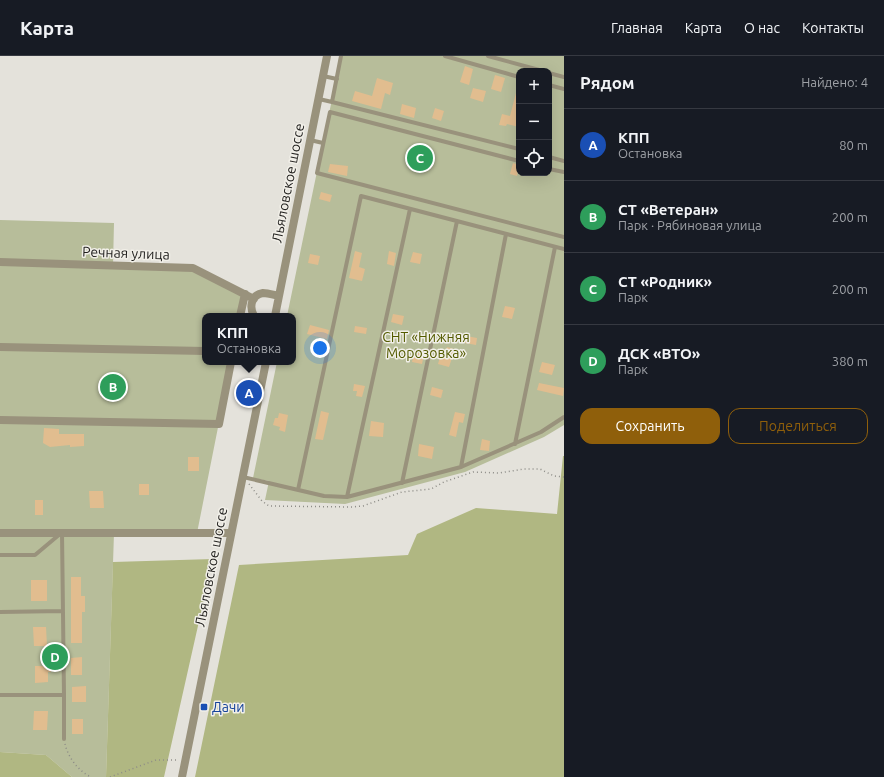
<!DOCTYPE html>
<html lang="ru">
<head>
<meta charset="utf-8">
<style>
  body { margin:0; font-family:Ubuntu,sans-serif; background:#242831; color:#f1f3f6 }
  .controls { position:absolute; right:12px; top:12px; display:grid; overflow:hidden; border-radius:8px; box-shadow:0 4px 16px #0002 }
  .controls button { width:36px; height:36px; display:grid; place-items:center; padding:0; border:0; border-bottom:1px solid #363941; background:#171b24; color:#f1f3f6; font:20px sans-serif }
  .you { position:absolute; left:320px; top:292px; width:14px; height:14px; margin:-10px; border:3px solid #fff; border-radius:50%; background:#1a73e8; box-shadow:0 0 0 6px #1a73e833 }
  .badge { display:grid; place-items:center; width:26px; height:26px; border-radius:50%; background:#8f5f0b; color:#fff; font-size:13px; font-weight:700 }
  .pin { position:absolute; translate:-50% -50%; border:2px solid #fff; box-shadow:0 1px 4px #0006 }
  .popup { position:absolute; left:202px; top:257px; width:94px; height:52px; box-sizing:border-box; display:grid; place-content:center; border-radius:8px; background:#171b24; filter:drop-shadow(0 1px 3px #0005); font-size:13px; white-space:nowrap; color:#9ea1a6 }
  .popup b { font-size:15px; color:#f1f3f6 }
  .popup::after { content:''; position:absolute; left:50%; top:100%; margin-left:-8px; border:8px solid transparent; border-top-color:#171b24 }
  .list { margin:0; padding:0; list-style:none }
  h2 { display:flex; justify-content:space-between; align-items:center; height:52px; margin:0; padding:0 16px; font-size:17px }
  h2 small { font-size:13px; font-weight:400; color:#9ea1a6 }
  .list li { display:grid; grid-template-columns:26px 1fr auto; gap:12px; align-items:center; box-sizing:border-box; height:72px; padding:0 16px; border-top:1px solid #363941 }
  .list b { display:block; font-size:15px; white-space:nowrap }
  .list p { margin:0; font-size:13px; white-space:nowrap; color:#9ea1a6 }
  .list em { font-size:13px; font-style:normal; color:#9ea1a6 }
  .actions { display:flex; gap:8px; padding:12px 16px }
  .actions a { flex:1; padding:9px 0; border:1px solid #8f5f0b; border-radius:12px; text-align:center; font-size:14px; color:#8f5f0b }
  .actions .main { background:#8f5f0b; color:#fff }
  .icon { flex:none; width:22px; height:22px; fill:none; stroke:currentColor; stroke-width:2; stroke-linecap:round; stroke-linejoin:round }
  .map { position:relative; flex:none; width:564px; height:721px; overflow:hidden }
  header { display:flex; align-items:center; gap:24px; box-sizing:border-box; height:56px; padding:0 20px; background:#171b24; border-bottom:1px solid #363941 }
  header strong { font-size:19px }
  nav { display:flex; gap:22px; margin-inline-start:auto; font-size:14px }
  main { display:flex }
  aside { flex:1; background:#171b24 }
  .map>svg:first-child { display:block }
  .green { fill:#b7bd9a; fill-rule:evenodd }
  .forest { fill:#b0b782 }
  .building { fill:#e1bd8f }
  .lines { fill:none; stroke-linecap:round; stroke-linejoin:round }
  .path { stroke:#8d8c87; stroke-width:1.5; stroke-dasharray:1 3; stroke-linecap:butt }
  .lane { stroke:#99927c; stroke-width:4 }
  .street { stroke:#99927c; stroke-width:8 }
  .transit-dot { fill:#1a4fb4; stroke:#f1efe8; stroke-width:1.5 }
  .labels { text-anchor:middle; stroke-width:3; stroke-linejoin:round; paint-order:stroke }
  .street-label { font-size:14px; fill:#201f1d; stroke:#f1efe8 }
  .park-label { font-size:14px; fill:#545b00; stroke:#f1efe8 }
  .transit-label { font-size:14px; fill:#164399; stroke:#f1efe8; text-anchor:start }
</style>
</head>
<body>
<header>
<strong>Карта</strong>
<nav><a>Главная</a><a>Карта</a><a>О нас</a><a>Контакты</a></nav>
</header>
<main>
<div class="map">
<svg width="564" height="721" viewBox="0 0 564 721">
  <rect width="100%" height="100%" fill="#e4e2db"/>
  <path class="green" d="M341 0H564V369L544 381 465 416 345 448 265 444 269 425 253 422 277 306H293V260H287ZM519 15H549V117H519Z
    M0 164 114 167 113 209 193 212 245 238 240 260H205V306H231L197 477H114L106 721H72L46 699 0 696Z"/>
  <path class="forest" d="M563 400H564V721H195L239 509 408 499 417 478 476 452 557 458Z
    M213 503 164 721H106L113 506Z
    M0 696 46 699 72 721H0Z"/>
  <path class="building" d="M465 10 473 13 469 29 460 26Z
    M495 19 505 22 501 36 491 33Z
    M377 22 393 27 390 39 385 37 381 53 352 45 355 35 372 40Z
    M473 32 486 35 483 46 470 42Z
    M517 33H519V71L507 68 506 70 499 69 502 58 510 60Z
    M402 48 416 52 414 62 400 58Z
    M435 52 444 55 441 65 432 62Z
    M513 107 519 109 517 120 510 118Z
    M330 108 348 110 347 120 328 116Z
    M321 136 332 139 330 146 319 143Z
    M355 195 362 197 359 211 365 213 362 225 349 222Z
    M389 195 396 197 394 210 387 208Z
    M413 196 422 198 420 208 410 206Z
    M310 198 320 200 318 209 308 207Z
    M505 250 515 252 512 263 502 261Z
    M393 258 404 260 402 269 391 266Z
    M310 269 329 274 327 283 307 278Z
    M355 270 367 272 366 278 354 276Z
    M466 280 477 282 476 289 465 287Z
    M447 291 457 294 456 300 453 299 449 311 438 308 440 301 444 302Z
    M414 296 424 298 422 308 412 306Z
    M542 306 555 309 552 319 539 316Z
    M539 327 564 332 563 340 537 334Z
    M354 328 365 330 362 341 356 340 357 335H353Z
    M432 331 443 334 441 342 430 339Z
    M321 355 329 357 323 384 315 383Z
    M455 356 465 358 463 367 459 366 456 381 449 379Z
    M279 357 288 359 285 376 279 374 280 371 273 369 275 362H278Z
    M371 365 384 367 383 381 369 380Z
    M44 372 59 373V378H84V390L70 391V389L50 391 43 387Z
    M482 383 490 385 489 395 480 394Z
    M419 388 434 391 432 403 418 400Z
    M188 401H199V415H188Z
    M139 428H149V439H139Z
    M89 435H103L104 452H90Z
    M35 444H43V459H35Z
    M71 521H81V540H85V556H82V587H71Z
    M31 524H47V545H31Z
    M33 571H46L47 590H34Z
    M82 601V619H71V602Z
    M35 610H51V616H48V626L35 627Z
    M86 630V646H72V631Z
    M34 655H48L47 674H33Z
    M72 663H83V678H72Z"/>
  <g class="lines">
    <path class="path" d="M249 428 262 445 269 450 351 451 363 450 402 436 431 433 444 426 473 416 499 417 524 413H540L554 420 564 421
      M65 688C68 701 78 715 91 721
      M110 721 156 704H177"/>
    <path class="lane" d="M341 0 332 46 519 93
      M445 0 519 21
      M488 0 543 15
      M549 17 564 21
      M323 20 337 23
      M549 29 564 33
      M319 43 332 46
      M310 84 323 87
      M549 101 564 105
      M519 105 330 56 317 117 564 181
      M549 113 564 116
      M515 388 555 191
      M461 411 506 178
      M243 421 324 440 347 441 461 411 541 376 564 361
      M402 427 457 165
      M298 434 361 140 564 193
      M347 441 410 153
      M0 499H35L60 478
      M0 556 63 555
      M0 639H64L62 477
      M64 639V683"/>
    <path class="street" d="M0 206 193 212 254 243
      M240 260 245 238
      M254 260C249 251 251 239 263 237 268 237 274 239 279 240
      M275 260 327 0
      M0 291 205 295
      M0 364 219 368 231 306
      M0 477H231
      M182 721 266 306"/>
  </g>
  <rect class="transit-dot" x="200" y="647" width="8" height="8" rx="2"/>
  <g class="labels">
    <g class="street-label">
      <text transform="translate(288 127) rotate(-79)" y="5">Льяловское шоссе</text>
      <text transform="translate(126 197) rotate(2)" y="5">Речная улица</text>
      <text transform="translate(211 511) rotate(-79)" y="5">Льяловское шоссе</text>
    </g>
    <g class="park-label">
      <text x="426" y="286">СНТ «Нижняя<tspan x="426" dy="16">Морозовка»</tspan></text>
    </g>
    <g class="transit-label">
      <text x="212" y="656">Дачи</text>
    </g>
  </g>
</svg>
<div class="controls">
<button>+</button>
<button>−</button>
<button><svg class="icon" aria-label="locate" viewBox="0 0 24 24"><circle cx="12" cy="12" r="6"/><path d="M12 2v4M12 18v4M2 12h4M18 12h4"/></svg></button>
</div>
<div class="you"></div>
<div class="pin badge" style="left:249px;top:337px;background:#1a4fb4">A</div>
<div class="popup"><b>КПП</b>Остановка</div>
<div class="pin badge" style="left:113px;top:331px;background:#2e9e5b">B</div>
<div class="pin badge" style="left:420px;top:102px;background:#2e9e5b">C</div>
<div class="pin badge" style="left:55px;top:601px;background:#2e9e5b">D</div>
</div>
<aside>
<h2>Рядом<small>Найдено: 4</small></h2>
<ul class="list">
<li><span class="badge" style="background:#1a4fb4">A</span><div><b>КПП</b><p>Остановка</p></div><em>80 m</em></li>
<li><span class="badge" style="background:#2e9e5b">B</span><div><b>СТ «Ветеран»</b><p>Парк · Рябиновая улица</p></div><em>200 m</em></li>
<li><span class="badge" style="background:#2e9e5b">C</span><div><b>СТ «Родник»</b><p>Парк</p></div><em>200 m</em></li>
<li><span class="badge" style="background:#2e9e5b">D</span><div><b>ДСК «ВТО»</b><p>Парк</p></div><em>380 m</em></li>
</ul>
<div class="actions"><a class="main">Сохранить</a><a>Поделиться</a></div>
</aside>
</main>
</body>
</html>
